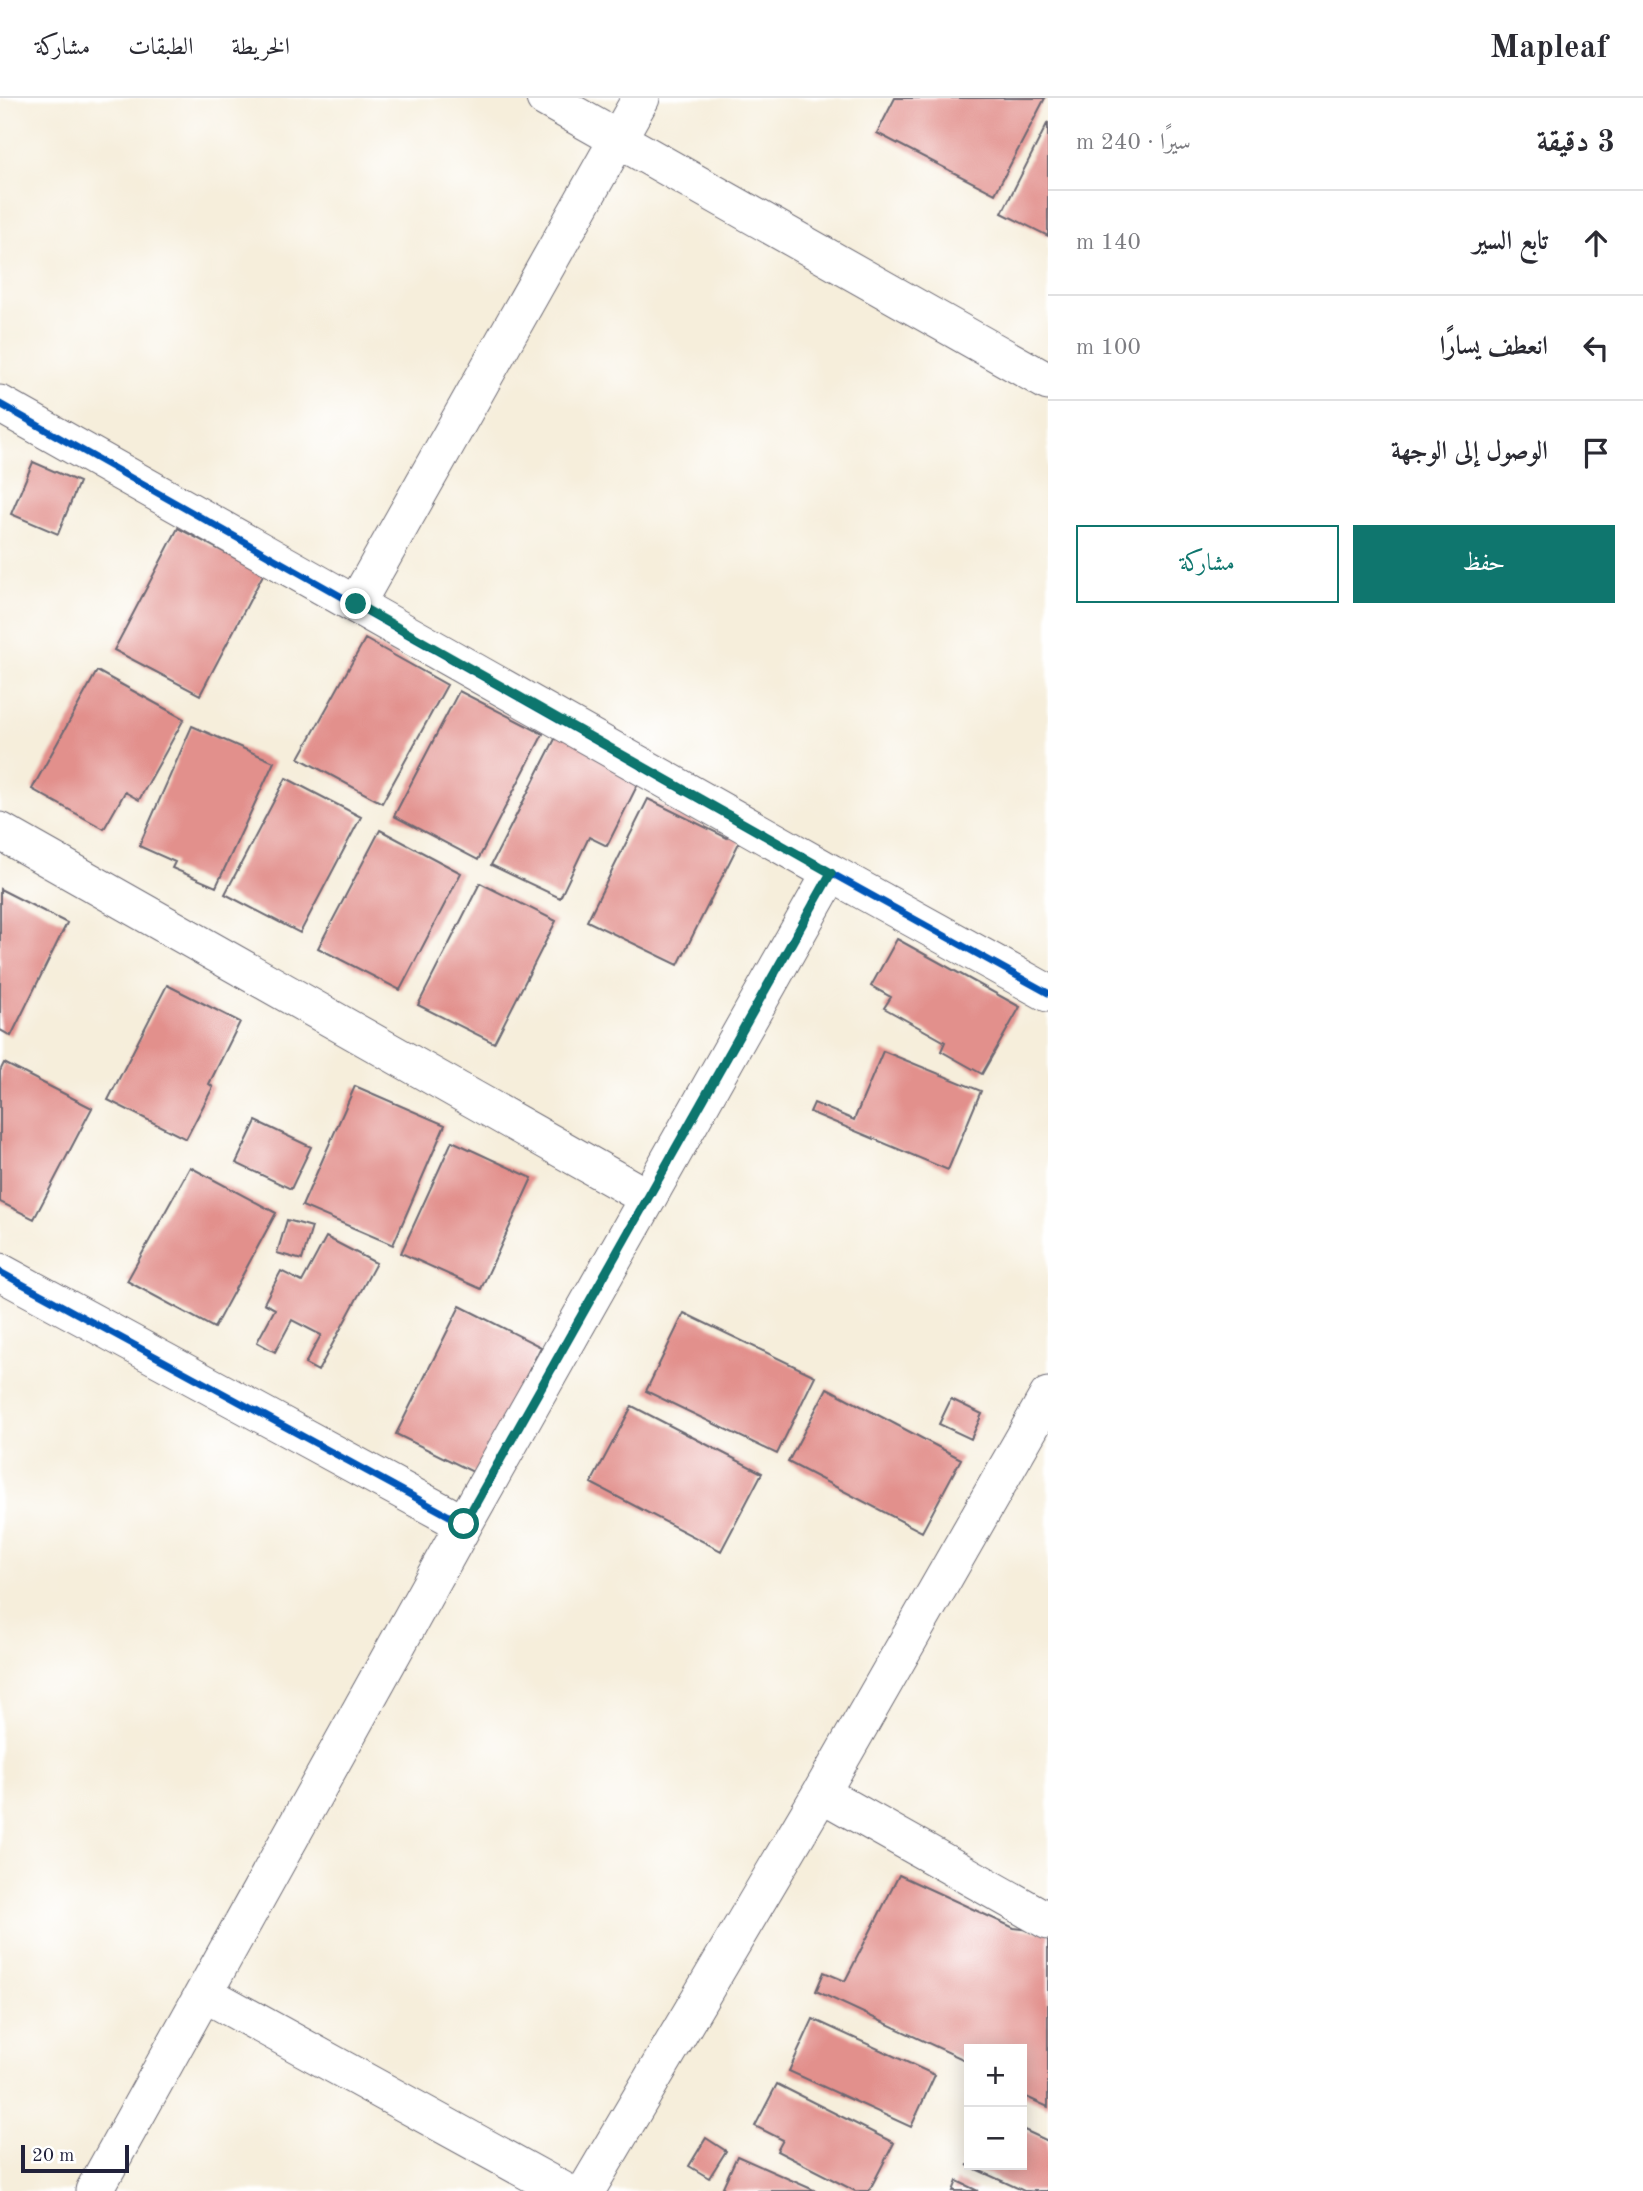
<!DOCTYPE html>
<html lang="ar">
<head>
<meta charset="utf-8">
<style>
  body { margin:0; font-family:"Old Standard TT",Amiri,serif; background:#f7f7f7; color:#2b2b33; direction:rtl }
  .controls { position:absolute; right:21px; bottom:21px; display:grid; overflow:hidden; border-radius:0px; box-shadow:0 4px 18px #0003 }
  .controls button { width:63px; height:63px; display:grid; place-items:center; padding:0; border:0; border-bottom:2px solid #e1e1e2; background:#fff; color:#2b2b33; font:35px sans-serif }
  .scale { position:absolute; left:21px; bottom:18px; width:108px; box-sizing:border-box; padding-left:7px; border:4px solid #22223b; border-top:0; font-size:19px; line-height:24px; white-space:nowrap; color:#22223b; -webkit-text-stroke:5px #fff; paint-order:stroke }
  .stop { position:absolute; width:21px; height:21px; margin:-16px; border:5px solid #0f766e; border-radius:50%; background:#fff }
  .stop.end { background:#0f766e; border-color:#fff; box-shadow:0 2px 7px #0008 }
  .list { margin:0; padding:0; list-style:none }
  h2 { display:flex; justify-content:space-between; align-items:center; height:91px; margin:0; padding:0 28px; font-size:30px }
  h2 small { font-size:23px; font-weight:400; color:#7c7c81 }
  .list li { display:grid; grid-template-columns:46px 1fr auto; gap:21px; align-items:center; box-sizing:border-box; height:105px; padding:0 28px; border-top:2px solid #e1e1e2 }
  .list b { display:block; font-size:26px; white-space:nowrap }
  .list em { font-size:23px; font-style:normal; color:#7c7c81 }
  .actions { display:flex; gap:14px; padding:21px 28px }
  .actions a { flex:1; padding:16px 0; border:2px solid #0f766e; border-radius:0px; text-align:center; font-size:24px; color:#0f766e }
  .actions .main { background:#0f766e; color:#fff }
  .icon { flex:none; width:38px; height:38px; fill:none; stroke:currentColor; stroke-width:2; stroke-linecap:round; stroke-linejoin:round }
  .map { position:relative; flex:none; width:1048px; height:2093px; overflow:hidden; direction:ltr }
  header { display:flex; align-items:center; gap:42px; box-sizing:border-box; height:98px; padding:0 35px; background:#fff; border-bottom:2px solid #e1e1e2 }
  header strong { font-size:33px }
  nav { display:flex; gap:38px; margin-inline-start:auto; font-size:24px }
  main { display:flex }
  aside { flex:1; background:#fff }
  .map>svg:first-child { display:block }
  .building { fill:#e2908c }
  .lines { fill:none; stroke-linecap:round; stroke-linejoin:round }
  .minor-casing { stroke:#6c6973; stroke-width:39 }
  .minor { stroke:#fff; stroke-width:37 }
  .cycleway-casing { stroke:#fff; stroke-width:11 }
  .cycleway { stroke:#0057b8; stroke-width:7 }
  .route { stroke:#0f766e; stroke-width:9 }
</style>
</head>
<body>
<header>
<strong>Mapleaf</strong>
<nav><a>الخريطة</a><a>الطبقات</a><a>مشاركة</a></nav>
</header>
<main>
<aside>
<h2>3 دقيقة<small>سيرًا · 240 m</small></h2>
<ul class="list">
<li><svg class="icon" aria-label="ahead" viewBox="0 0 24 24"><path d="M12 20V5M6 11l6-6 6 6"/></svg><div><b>تابع السير</b></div><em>140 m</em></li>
<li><svg class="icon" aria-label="left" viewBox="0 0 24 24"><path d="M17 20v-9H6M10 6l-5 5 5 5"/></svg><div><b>انعطف يسارًا</b></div><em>100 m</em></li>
<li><svg class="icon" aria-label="arrive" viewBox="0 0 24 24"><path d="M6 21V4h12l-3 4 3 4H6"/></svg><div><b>الوصول إلى الوجهة</b></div></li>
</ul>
<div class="actions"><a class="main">حفظ</a><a>مشاركة</a></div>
</aside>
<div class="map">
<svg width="1048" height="2093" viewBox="0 0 1048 2093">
  <rect width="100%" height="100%" fill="#fff"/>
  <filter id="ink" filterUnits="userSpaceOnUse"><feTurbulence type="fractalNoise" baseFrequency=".0143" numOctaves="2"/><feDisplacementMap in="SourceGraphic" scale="14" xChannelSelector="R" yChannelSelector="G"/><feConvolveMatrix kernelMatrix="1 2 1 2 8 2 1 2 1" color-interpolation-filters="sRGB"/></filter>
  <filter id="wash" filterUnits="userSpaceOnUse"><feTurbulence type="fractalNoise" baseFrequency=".00686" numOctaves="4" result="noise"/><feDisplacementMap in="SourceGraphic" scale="28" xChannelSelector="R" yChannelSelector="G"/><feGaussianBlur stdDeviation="1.57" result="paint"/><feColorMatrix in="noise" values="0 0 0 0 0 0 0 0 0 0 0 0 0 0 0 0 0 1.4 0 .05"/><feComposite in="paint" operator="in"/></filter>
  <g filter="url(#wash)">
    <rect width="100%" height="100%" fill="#f6eedb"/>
    <g id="blocks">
      <path class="building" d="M895 0H1045L995 96 877 35Z
        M1048 24V138L1002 115Z
        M33 364 79 384 58 436 11 416Z
        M178 430 264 475 200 597 114 552Z
        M365 541 447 587 382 705 299 660Z
        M97 573 184 621 139 702 125 694 104 731 32 691Z
        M459 593 543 636 478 762 394 718Z
        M192 628 274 664 216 789 172 770 175 764 139 748Z
        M560 631 645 672 607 748 589 739 560 800 491 767Z
        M286 680 361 719 300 835 225 796Z
        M648 701 727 740 735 725 746 731 678 867 587 823Z
        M380 732 461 775 400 892 318 850Z
        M480 785 556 823 494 945 418 907Z
        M0 791 67 825 11 938 0 932Z
        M897 841 1020 909 982 976 941 953 945 944 884 910 891 899 871 888Z
        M167 887 240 924 209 986 213 989 186 1041 108 1002Z
        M883 953 981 993 948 1072 810 1014 814 1005 854 1022Z
        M4 965 92 1010 34 1121 0 1104V973Z
        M355 988 445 1027 393 1147 302 1108Z
        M256 1023 311 1049 291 1091 236 1065Z
        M452 1043 532 1080 481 1191 401 1155Z
        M190 1069 276 1115 214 1230 127 1183Z
        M287 1122 312 1129 302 1162 277 1155Z
        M326 1139 376 1165 318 1273 305 1266 321 1237 292 1222 275 1254 257 1244 275 1211 264 1205 281 1173 302 1184Z
        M460 1208 541 1249 477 1376 396 1336Z
        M684 1215 815 1278 777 1356 646 1293Z
        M827 1290 961 1361 922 1434 788 1364Z
        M951 1301 982 1316 971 1341 939 1326Z
        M632 1308 762 1375 721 1453 591 1385Z
        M899 1777 1014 1830 1048 1834V2009L1022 1997V1951H969V1964L816 1893 824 1874 845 1883Z
        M813 1921 935 1977 911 2029 789 1973Z
        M777 1986 894 2045 869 2093H855L777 2053 783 2042 755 2028Z
        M1022 2031 1048 2043V2093H1024L967 2067H1022Z
        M706 2040 726 2053 709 2080 689 2068Z
        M737 2058 816 2093H721Z
        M957 2083 978 2093H953Z"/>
    </g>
  </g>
  <g filter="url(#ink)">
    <use href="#blocks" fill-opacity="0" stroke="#6c6973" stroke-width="2"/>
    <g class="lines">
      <g class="minor-casing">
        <path id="minor" d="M545 0 1048 284
          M0 306 831 775
          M356 506 641 0
          M0 733 648 1100
          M0 1174 464 1426 831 775 1048 895
          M821 1695 1048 1823
          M204 1895 564 2093
          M94 2093 464 1426
          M586 2093 821 1695 1048 1298"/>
      </g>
      <use href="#minor" class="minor"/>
      <g class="cycleway-casing">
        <path id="cycleway" d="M0 306 831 775
          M0 1174 464 1426 831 775 1048 895"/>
      </g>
      <use href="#cycleway" class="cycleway"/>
    </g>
  </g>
  <g class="lines" filter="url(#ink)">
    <path class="route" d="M356 506 831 775 464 1426"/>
  </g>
</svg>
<div class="controls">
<button>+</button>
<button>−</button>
</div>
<div class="scale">20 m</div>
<div class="stop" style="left:464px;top:1426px"></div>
<div class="stop end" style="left:356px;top:506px"></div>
</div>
</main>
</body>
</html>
